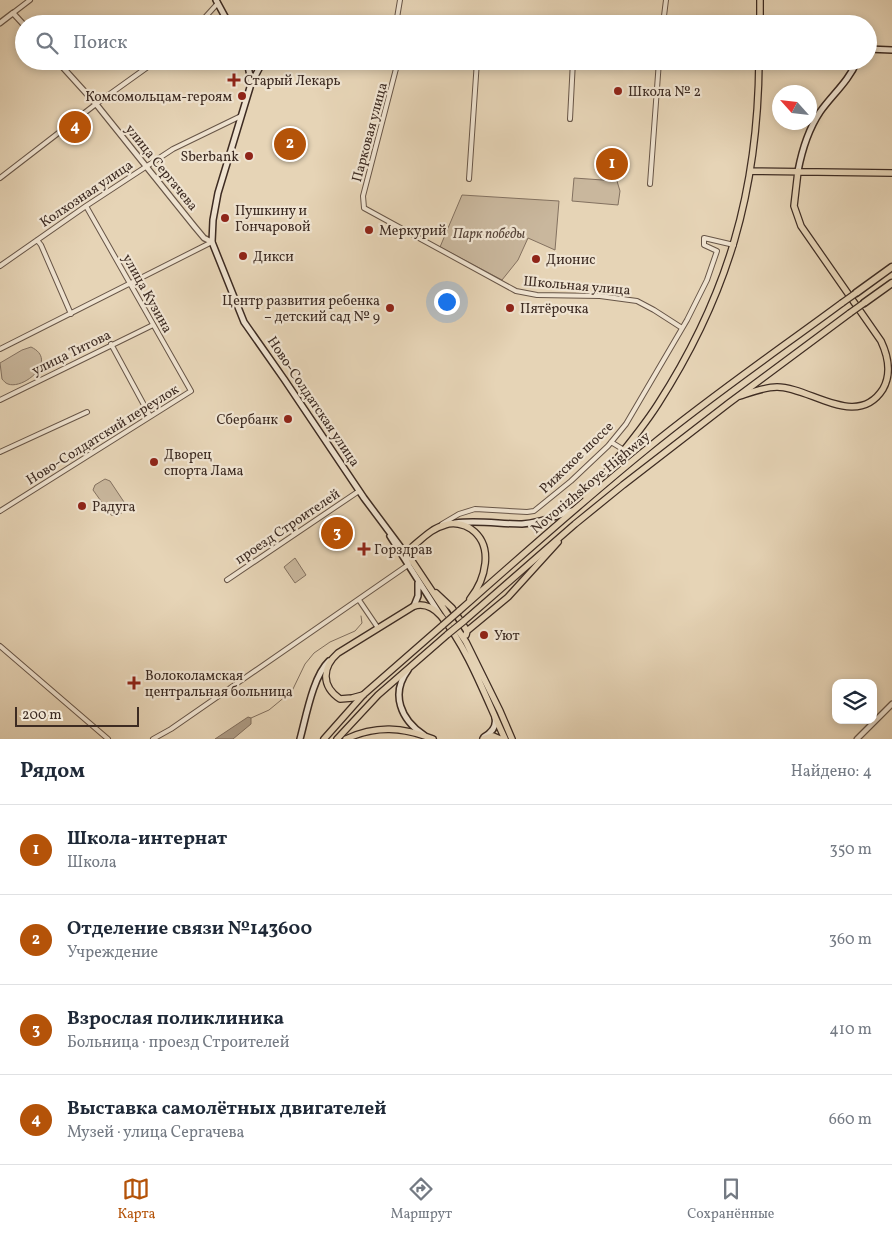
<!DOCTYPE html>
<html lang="ru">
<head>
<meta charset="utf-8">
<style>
  body { margin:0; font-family:Vollkorn,serif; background:#f6f6f7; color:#1f2937 }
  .controls { position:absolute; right:15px; bottom:15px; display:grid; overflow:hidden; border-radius:10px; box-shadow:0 2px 8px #0003 }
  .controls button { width:45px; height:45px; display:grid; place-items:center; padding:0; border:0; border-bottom:1px solid #e0e1e3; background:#fff; color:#1f2937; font:25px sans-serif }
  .compass { position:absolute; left:772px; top:85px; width:45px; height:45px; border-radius:50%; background:#fff; box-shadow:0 2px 8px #0003; rotate:297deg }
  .scale { position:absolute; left:15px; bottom:12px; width:124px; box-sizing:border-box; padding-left:5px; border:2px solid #3d2b22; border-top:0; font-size:14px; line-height:18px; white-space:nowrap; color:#3d2b22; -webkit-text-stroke:4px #efe3d0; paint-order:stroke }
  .you { position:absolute; left:446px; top:301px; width:18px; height:18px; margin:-12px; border:4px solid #fff; border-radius:50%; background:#1a73e8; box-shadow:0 0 0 8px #1a73e833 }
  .badge { display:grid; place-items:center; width:32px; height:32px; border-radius:50%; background:#b45309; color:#fff; font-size:16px; font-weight:700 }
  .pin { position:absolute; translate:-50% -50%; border:2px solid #fff; box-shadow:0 1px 5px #0006 }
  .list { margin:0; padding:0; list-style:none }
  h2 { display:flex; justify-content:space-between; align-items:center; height:65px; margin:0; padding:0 20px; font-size:21px }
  h2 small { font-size:16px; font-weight:400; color:#747a83 }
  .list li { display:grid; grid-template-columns:32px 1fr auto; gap:15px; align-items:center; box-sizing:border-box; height:90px; padding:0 20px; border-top:1px solid #e0e1e3 }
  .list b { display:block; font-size:19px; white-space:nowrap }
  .list p { margin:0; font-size:16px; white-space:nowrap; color:#747a83 }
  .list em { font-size:16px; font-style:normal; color:#747a83 }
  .icon { flex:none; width:28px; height:28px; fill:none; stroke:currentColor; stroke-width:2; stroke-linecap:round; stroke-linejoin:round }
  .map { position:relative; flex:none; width:892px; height:739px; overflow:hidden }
  .search { position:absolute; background:#fff; box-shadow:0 2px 8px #0003; left:15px; right:15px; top:15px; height:55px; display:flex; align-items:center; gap:12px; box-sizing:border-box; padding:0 18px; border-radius:28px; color:#747a83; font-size:19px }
  .sheet { height:425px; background:#fff }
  nav { display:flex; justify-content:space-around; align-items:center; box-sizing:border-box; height:70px; border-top:1px solid #e0e1e3; background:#fff; font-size:14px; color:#747a83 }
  nav a { display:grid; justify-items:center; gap:2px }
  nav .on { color:#b45309 }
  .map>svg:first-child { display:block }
  .green { fill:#c9b79d; stroke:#837160 }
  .water { fill:#ad9b84; stroke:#806e5d }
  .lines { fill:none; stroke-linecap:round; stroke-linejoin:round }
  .stream { stroke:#806e5d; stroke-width:1 }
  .minor-casing { stroke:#675547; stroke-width:6 }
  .tertiary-casing { stroke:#675547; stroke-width:7 }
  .secondary-casing { stroke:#3d2b22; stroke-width:8 }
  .primary-casing { stroke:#3d2b22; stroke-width:8 }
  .trunk-casing { stroke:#3d2b22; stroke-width:8 }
  .motorway-casing { stroke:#3d2b22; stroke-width:9 }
  .minor { stroke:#efe3d0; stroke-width:4 }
  .tertiary { stroke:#efe3d0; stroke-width:4.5 }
  .secondary { stroke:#efe3d0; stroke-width:5 }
  .primary { stroke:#e6d4b6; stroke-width:5.5 }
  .trunk { stroke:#e6d4b6; stroke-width:5.5 }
  .motorway { stroke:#e6d4b6; stroke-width:6 }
  .trunk-bridge-casing { stroke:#3d2b22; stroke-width:8; stroke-linecap:butt }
  .trunk-bridge { stroke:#e6d4b6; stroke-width:5.5 }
  .poi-dot { fill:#8f2418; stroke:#efe3d0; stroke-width:2 }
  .labels { text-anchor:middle; stroke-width:4.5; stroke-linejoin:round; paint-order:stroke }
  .poi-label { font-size:14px; fill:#3d2b22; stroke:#efe3d0; text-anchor:start }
  .street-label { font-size:14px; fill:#3d2b22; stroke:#efe3d0 }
  .park-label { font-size:14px; font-style:italic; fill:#59473b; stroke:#efe3d0 }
</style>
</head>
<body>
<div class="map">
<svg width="892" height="739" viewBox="0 0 892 739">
  <rect width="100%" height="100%" fill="#e6d4b6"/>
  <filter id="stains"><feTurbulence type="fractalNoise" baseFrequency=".004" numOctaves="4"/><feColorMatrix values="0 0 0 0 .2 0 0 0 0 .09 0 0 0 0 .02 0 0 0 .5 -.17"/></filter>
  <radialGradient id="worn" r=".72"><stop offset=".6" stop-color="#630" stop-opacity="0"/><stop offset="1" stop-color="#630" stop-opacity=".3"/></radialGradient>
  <path class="green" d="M574 178 617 181 620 191 618 205 572 201Z
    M462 195 559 201 555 250 528 238 518 260 502 280 440 247Z
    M31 347C59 360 24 390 8 384 5 383 4 381 2 379L0 363 22 350Z
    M105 479 110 481 126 505 125 511 116 516 111 515 93 490 95 485Z
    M295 558 306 575 295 583 284 567Z"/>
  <path class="water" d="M248 717 251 718V724L233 739H215Z"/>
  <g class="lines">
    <path class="stream" d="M251 718 269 710 292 691 305 664 314 653 330 642 355 631 362 623 361 616"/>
    <g class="minor-casing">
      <path id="minor" d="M13 13 30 0
        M199 24 218 3
        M396 24 400 0
        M663 24 666 0
        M398 61 363 196 364 208 516 291 537 295 600 296 637 301 654 310 682 328
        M570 119 573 61
        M0 178 96 104 156 61
        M469 179 477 61
        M650 184 659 61
        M37 240 41 245 71 314
        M0 266 86 206 173 149 241 116
        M111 344 150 416
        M0 349 212 242
        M0 400 153 325
        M611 442 624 450
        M0 452 87 412
        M0 511 191 391 86 206
        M442 524 459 514 475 509 527 512 534 511 571 481 608 446 626 424 687 320 707 280 717 251 704 245V238L734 245
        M227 580 359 491
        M359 600 378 628
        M0 646 108 739
        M153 739 171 729 408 565"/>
    </g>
    <g class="tertiary-casing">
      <path id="tertiary" d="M0 23 13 13 24 25
        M57 61 96 104 194 226 204 238 212 242
        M857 739 892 704"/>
    </g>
    <g class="secondary-casing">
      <path id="secondary" d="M216 0 229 24
        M868 49 892 50
        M247 61 251 81
        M253 61H259
        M263 61 251 84 218 193 213 220 212 242 244 322 284 379 364 498 411 561
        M798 171C802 150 808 130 820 112 832 95 849 81 857 61
        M455 523C477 520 500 524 522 524 540 523 556 516 572 511
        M390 536 439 613
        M414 606 418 596V583
        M408 670C390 694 401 720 424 735
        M484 737C491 733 497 727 495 718
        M300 739C306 717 313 676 329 661"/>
    </g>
    <g class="primary-casing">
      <path id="primary" d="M760 24V0
        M751 171 892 173
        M740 396C752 392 765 387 777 387 810 387 857 430 883 389 892 373 888 356 881 341L801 226 794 206 798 171
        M586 497C610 466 637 437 658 404 728 295 758 191 759 61
        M436 593 452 608 467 631 466 635
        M470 599C485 580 495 546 471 529 464 524 453 522 445 525 432 528 422 539 412 547L411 557 412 561 466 642 500 711 512 739
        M467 631 508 597 558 542
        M363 695 352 698 340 699C321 686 322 667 338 653L414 606C424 603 434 608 441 616 468 648 487 701 505 739
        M346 739C376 725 403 727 433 739
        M483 739 493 736 500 739"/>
    </g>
    <g class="trunk-casing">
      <path id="trunk" d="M459 611C521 556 583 501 648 448 710 397 777 351 842 303
        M464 621 575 524 623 485 729 403 850 313
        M324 739 363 695 443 625
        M337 739 378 695 448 634"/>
    </g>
    <g class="motorway-casing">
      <path id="motorway" d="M856 293 892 267
        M864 303 892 283"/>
    </g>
    <use href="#minor" class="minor"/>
    <use href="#tertiary" class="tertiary"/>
    <use href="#secondary" class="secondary"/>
    <use href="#primary" class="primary"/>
    <use href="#trunk" class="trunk"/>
    <use href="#motorway" class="motorway"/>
    <g class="trunk-bridge-casing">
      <path id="trunk-bridge" d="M842 303 856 293
        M850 313 864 303
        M443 625 459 611
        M448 634 464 621"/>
    </g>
    <use href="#trunk-bridge" class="trunk-bridge"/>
  </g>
  <g class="poi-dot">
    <path d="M231.5 72.5h5v5h5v5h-5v5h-5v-5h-5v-5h5z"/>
    <circle cx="618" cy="91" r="5"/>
    <circle cx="242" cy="96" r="5"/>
    <circle cx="249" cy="156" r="5"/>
    <circle cx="225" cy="218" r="5"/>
    <circle cx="369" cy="230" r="5"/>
    <circle cx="243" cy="256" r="5"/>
    <circle cx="536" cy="259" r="5"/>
    <circle cx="390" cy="308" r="5"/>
    <circle cx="510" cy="308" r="5"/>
    <circle cx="288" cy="419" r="5"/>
    <circle cx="154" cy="462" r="5"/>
    <circle cx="82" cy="506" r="5"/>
    <path d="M361.5 541.5h5v5h5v5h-5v5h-5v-5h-5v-5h5z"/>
    <circle cx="484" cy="635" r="5"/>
    <path d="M131.5 675.5h5v5h5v5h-5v5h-5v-5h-5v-5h5z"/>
  </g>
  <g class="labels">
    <g class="poi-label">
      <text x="244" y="85">Старый Лекарь</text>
      <text x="628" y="96">Школа № 2</text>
      <text x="232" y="101" text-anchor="end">Комсомольцам-героям</text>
      <text x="239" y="161" text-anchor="end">Sberbank</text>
      <text x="235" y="215">Пушкину и<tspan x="235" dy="16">Гончаровой</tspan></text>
      <text x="379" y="235">Меркурий</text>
      <text x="253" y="261">Дикси</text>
      <text x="546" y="264">Дионис</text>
      <text x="380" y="305" text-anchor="end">Центр развития ребенка<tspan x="380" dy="16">– детский сад № 9</tspan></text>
      <text x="520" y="313">Пятёрочка</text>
      <text x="278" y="424" text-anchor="end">Сбербанк</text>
      <text x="164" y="459">Дворец<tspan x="164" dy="16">спорта Лама</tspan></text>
      <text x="92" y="511">Радуга</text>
      <text x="374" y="554">Горздрав</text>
      <text x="494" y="640">Уют</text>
      <text x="145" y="680">Волоколамская<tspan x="145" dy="16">центральная больница</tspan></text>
    </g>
    <g class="street-label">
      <text transform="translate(369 132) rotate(-75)" y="5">Парковая улица</text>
      <text transform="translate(162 167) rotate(51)" y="5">улица Сергачева</text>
      <text transform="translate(86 193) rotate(-34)" y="5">Колхозная улица</text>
      <text transform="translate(577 285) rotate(5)" y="5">Школьная улица</text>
      <text transform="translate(148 293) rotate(61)" y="5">улица Кузина</text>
      <text transform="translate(71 352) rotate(-26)" y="5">улица Титова</text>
      <text transform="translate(314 401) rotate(56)" y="5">Ново-Солдатская улица</text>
      <text transform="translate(102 434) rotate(-32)" y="5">Ново-Солдатский переулок</text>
      <text transform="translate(576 457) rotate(-44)" y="5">Рижское шоссе</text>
      <text transform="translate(590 482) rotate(-40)" y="5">Novorizhskoye Highway</text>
      <text transform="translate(287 526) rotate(-34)" y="5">проезд Строителей</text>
    </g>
    <g class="park-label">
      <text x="489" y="238">Парк победы</text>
    </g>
  </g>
  <rect width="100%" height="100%" filter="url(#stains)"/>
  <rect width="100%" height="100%" fill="url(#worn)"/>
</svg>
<div class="controls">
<button><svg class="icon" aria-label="layers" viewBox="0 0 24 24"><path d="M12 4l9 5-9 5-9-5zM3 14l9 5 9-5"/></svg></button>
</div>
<svg class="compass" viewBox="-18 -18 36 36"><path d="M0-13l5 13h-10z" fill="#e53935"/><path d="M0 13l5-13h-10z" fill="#747a83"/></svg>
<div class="scale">200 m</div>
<div class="you"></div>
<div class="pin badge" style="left:612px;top:164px">1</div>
<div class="pin badge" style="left:290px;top:144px">2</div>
<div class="pin badge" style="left:337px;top:533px">3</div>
<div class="pin badge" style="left:75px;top:127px">4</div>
<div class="search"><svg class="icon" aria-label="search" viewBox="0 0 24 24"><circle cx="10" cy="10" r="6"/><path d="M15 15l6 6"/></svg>Поиск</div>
</div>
<section class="sheet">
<h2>Рядом<small>Найдено: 4</small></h2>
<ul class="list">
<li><span class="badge">1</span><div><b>Школа-интернат</b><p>Школа</p></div><em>350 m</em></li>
<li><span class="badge">2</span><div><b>Отделение связи №143600</b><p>Учреждение</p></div><em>360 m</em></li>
<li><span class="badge">3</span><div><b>Взрослая поликлиника</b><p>Больница · проезд Строителей</p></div><em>410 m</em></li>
<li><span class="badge">4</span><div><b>Выставка самолётных двигателей</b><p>Музей · улица Сергачева</p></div><em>660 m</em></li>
</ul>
</section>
<nav>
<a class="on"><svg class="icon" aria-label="map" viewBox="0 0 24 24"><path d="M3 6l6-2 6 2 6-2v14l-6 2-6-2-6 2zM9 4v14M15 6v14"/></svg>Карта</a>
<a><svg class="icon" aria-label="directions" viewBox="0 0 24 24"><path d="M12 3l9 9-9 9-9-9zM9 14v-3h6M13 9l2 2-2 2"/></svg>Маршрут</a>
<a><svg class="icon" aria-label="saved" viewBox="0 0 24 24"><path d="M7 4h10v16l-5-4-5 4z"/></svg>Сохранённые</a>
</nav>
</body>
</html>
